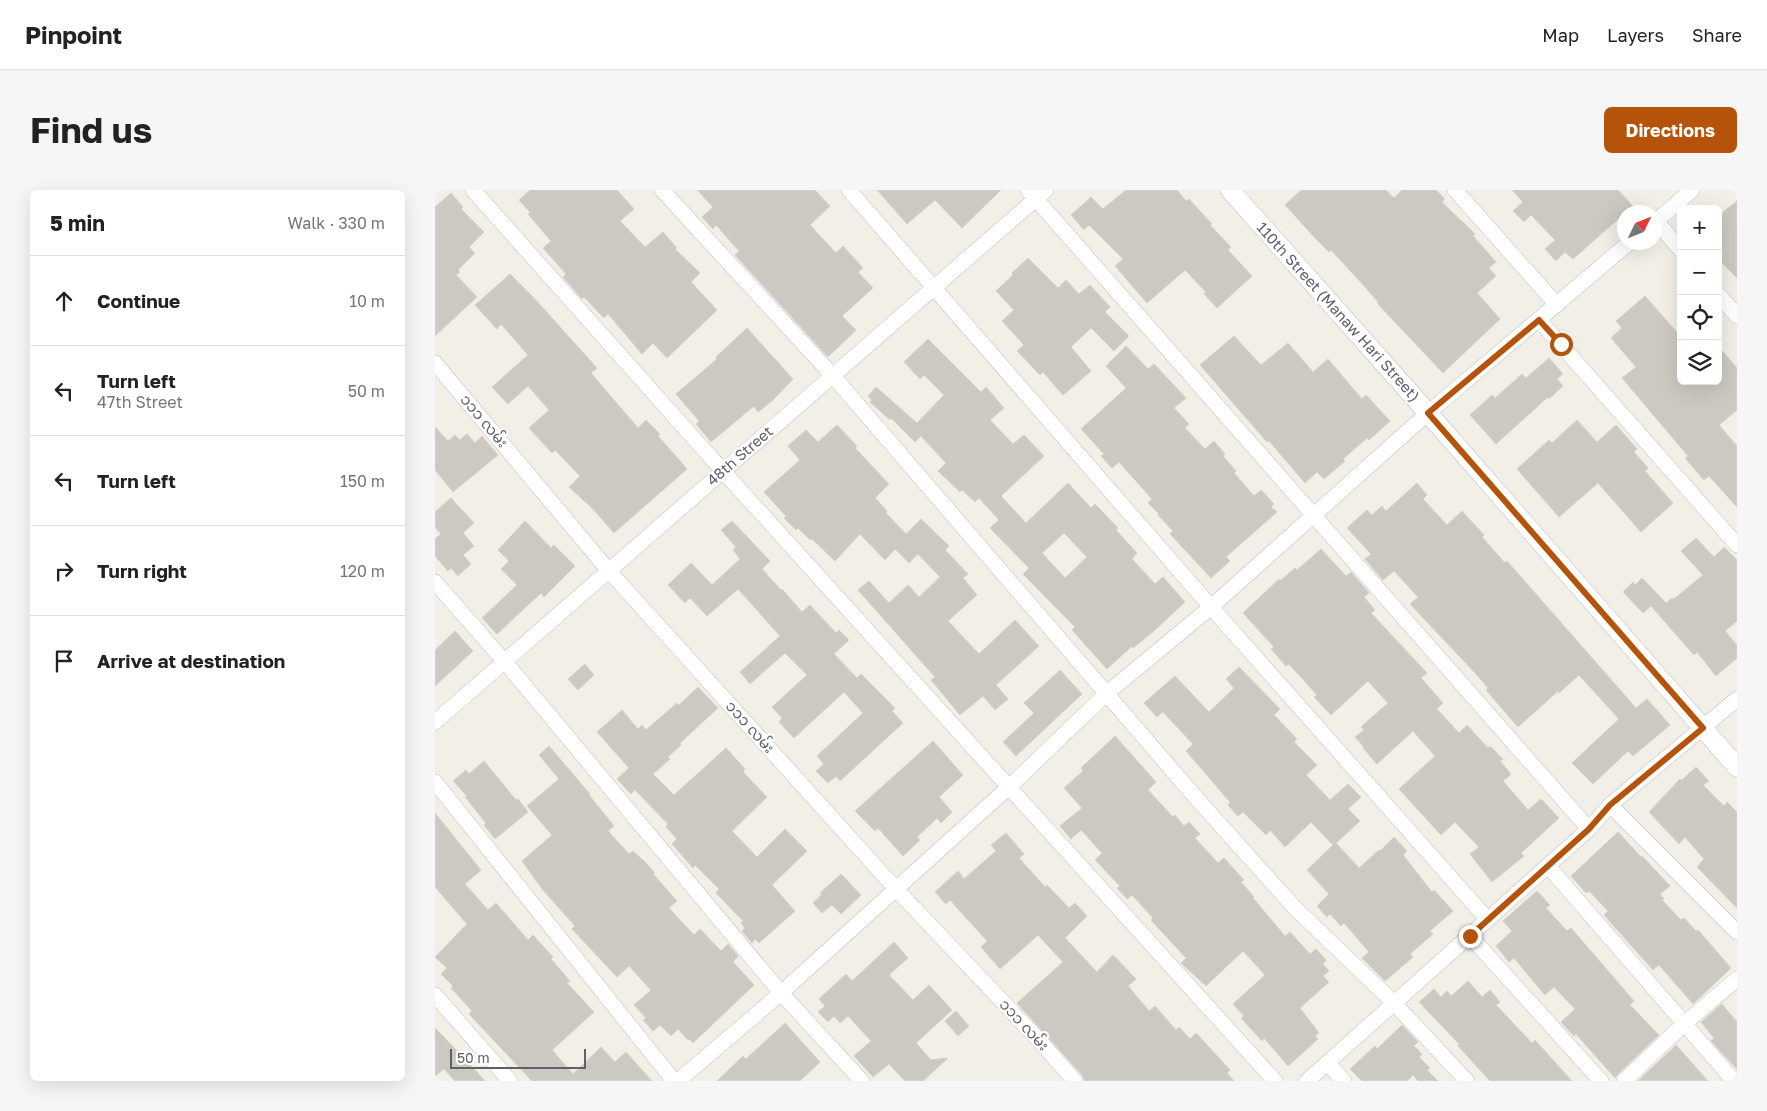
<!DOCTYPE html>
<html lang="en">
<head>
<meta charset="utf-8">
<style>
  body { margin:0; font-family:"Golos Text","Noto Sans Myanmar",sans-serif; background:#f6f6f6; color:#222 }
  .controls { position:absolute; right:15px; top:15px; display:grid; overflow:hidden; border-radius:8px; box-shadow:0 5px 20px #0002 }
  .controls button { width:45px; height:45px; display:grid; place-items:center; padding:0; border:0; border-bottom:1px solid #e0e0e0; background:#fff; color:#222; font:25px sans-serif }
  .compass { position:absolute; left:1182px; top:15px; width:45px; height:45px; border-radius:50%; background:#fff; box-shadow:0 5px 20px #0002; rotate:47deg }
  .scale { position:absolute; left:15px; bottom:12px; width:136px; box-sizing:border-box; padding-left:5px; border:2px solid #5d6168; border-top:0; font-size:14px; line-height:18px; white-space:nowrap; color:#5d6168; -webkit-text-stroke:4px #fff; paint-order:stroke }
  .stop { position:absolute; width:15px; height:15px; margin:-11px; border:4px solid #b45309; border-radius:50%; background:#fff }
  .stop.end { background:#b45309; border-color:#fff; box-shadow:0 1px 5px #0008 }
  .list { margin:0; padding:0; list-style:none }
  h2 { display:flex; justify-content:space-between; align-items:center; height:65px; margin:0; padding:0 20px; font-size:21px }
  h2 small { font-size:16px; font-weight:400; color:#767676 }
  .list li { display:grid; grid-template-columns:32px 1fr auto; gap:15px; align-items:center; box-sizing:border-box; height:90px; padding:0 20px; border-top:1px solid #e0e0e0 }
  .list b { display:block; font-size:19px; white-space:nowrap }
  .list p { margin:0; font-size:16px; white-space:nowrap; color:#767676 }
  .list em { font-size:16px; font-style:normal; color:#767676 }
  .icon { flex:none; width:28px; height:28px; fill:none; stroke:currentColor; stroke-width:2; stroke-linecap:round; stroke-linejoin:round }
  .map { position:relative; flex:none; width:1302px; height:891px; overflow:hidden; border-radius:8px }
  header { display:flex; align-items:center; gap:30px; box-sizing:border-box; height:70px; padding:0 25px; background:#fff; border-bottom:1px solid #e0e0e0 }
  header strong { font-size:24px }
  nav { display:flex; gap:28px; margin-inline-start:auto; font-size:18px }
  .intro { display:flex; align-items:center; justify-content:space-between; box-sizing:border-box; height:120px; padding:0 30px }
  h1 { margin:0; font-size:35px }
  .button { padding:12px 22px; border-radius:8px; background:#b45309; color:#fff; font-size:18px; font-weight:700 }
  main { display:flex; gap:30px; padding:0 30px }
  aside { flex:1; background:#fff; border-radius:8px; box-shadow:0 5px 20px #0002 }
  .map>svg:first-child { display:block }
  .building { fill:#ccc9c3; stroke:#d6d2c4; fill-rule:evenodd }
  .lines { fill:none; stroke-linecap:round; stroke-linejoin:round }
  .minor-casing { stroke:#bebfc6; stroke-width:16 }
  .tertiary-casing { stroke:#bebfc6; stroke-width:20 }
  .minor { stroke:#fff; stroke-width:15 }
  .tertiary { stroke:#fff; stroke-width:19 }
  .route { stroke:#b45309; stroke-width:6 }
  .labels { text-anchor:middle; stroke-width:4.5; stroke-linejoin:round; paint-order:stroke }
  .street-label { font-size:15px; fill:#5d6168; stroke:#fff }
</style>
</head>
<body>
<header>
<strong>Pinpoint</strong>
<nav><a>Map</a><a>Layers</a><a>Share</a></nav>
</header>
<div class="intro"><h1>Find us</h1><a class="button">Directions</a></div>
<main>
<aside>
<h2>5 min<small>Walk · 330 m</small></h2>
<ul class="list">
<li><svg class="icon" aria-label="ahead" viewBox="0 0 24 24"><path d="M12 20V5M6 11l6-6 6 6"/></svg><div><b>Continue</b></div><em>10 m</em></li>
<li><svg class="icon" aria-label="left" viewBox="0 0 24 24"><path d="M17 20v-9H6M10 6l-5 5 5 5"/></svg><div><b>Turn left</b><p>47th Street</p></div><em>50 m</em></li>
<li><svg class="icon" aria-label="left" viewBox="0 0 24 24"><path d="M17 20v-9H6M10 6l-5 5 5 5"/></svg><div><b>Turn left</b></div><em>150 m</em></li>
<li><svg class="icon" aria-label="right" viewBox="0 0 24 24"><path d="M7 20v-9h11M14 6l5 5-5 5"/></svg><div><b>Turn right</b></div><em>120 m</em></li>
<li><svg class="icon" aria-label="arrive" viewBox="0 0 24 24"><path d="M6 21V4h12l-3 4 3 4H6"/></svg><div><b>Arrive at destination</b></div></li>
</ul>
</aside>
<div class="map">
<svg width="1302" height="891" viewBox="0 0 1302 891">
  <rect width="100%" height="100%" fill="#f1efe6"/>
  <path class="building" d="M95 0H182L199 19 185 31 210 57 228 42 242 58 240 59 265 83 256 92 282 120 232 168 218 153 207 164 173 124 169 128 149 107 147 109 128 87 131 84 108 58 116 51 93 24 95 22 84 10Z
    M262 0H380L395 16 375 35 401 63 408 56 428 78 423 82 438 98 407 126 421 140 393 167 300 65 304 61 281 35 278 39 267 27 278 17Z
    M442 0H566L527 38 500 10 472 34Z
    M691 0H742L751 11 754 9 777 34 775 35 796 57 793 60 817 86 782 118 769 104 771 102 750 80 712 113 680 76 688 69 654 35 649 40 636 25 656 7 668 19Z
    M866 0H951L959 8 967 0H1001L1010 9 1007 12 1040 44 1038 46 1061 72 1054 78 1061 86 1042 103 1065 129 1008 183 942 113 943 112 931 98 896 60 894 62 882 50 850 15Z
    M1077 0H1183L1198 16 1138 69 1130 62 1121 71 1110 59 1120 50 1096 25 1089 32 1078 21 1088 12Z
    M16 3 28 17 26 19 49 42 34 57 40 63 23 80 25 82 21 85 42 107 0 146V17Z
    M1302 11V88L1283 69V26Z
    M593 68 623 98 631 90 644 104 655 95 675 117 670 122 694 146 679 161 656 138 636 157 656 181 628 205 608 182 605 185 582 161 589 155 567 131 579 120 561 101 578 85 577 83Z
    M75 84 99 108 162 178 156 183 203 238 211 230 225 244 223 246 252 279 179 343 158 319 134 297 145 286 120 260 117 263 94 238 114 220 93 196 73 214 57 197 93 165 66 134 62 139 40 115Z
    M1210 106 1246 147V191H1283V156L1302 178V220L1284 235 1302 256V317L1274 286 1269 290 1250 268 1253 266 1187 188 1201 177 1176 148 1187 138 1181 131Z
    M312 138 358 189 337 211 323 222 319 216 276 252 261 234 264 231 241 204 282 169 281 167Z
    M799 146 826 175 853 153 878 182 893 169 927 209 931 205 955 231 934 250 932 248 908 269 910 271 889 289 882 282 870 293 834 251 832 252 765 175Z
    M493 149 546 202 551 197 569 218 555 230 578 254 589 245 609 266 566 306 591 333 633 293 656 318 660 314 683 338 681 340 702 363 697 369 720 394 728 387 750 412 720 440 698 458 697 456 672 479 637 440 640 437 588 384 594 378 555 338 564 330 544 308 540 312 527 300 525 302 503 281 511 273 486 246 480 252 456 228 455 230 435 212 437 210 433 206 441 197 482 233 509 205 489 185 485 189 469 172ZM629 343 652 367 630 388 607 363Z
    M691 156 713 179 719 174 751 208 739 218 754 234 750 238 770 259 779 251 790 264 788 266 801 281 799 283 819 306 826 300 839 314 836 317 842 322 791 367 795 371 776 388 735 344 738 341 723 325 724 324 713 313 717 309 684 272 677 278 666 266 669 264 646 239 691 198 671 176Z
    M1114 168 1128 184 1122 189 1128 196 1114 209 1113 207 1061 254 1035 225 1057 205 1060 208 1087 184 1091 188Z
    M1142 230 1162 252 1181 235 1202 259 1199 262 1213 278 1210 281 1238 313 1206 342 1163 293 1124 327 1082 279 1114 250 1117 253Z
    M402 235 422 256 420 258 454 294 440 308 452 321 451 323 471 344 486 329 514 356 510 360 533 384 528 388 542 405 513 431 544 464 580 430 604 456 561 495 573 509 560 520 548 506 525 525 496 490 500 487 423 400 434 391 454 413 473 395 484 407 505 387 483 364 474 373 460 359 450 370 425 344 400 371 377 349 375 350 363 338 361 340 349 328 351 326 329 302 365 270 353 256 371 240 383 252Z
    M0 237 13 251 20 245 25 250 32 244 40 253 47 246 63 265 18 302 0 280Z
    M982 293 992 305 988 309 1012 335 1027 321 1049 345 1047 347 1070 373 1072 371 1201 518 1212 509 1235 535 1198 566 1193 561 1158 594 1137 573 1184 529 1144 485 1124 503 1123 501 1083 537 1051 500 1053 498 1042 485 975 414 983 407 959 381 948 390 930 369 936 364 912 338 932 320 937 325 947 316 951 321Z
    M16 308 39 333 28 343 39 356 28 365 36 374 23 386 16 378 13 381 0 366V349L6 344 0 337V322Z
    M90 331 116 358 119 355 140 376 109 407 106 403 62 444 47 428 82 395 66 379 74 371 63 360Z
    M297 331 335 371 327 379 346 400 347 399 367 422 375 415 401 443 404 440 414 450 399 464 422 488 426 484 460 518 457 521 468 533 405 591 401 586 393 593 381 581 389 574 382 566 428 523 409 502 359 548 344 532 347 528 337 517 372 485 350 463 315 494 305 482 345 446 303 399 272 426 255 408 250 413 233 395 256 373 277 395 305 369 298 360 301 357 286 340Z
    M1261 348 1279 367 1289 357 1302 370V431L1290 441 1302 455V468L1281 486 1262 462 1259 465 1216 416 1208 423 1188 402 1198 392 1200 395 1207 388 1231 413 1237 408 1239 409 1268 385 1246 361Z
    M886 359 911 386 916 382 934 403 929 407 940 420 936 423 992 483 986 488 1008 513 1002 519 1024 543 1032 535 1053 558 1055 556 1068 569 1065 571 1076 584 1068 591 1093 620 1106 609 1124 628 1086 663 1089 666 1057 692 1035 664 1044 657 1020 632 1006 645 964 599 1000 566 978 541 942 574 928 558 929 557 920 547 929 540 926 537 953 513 933 491 896 525 879 507 882 505 854 474 851 476 836 459 839 457 808 423 844 389 845 391 860 378 862 380Z
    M20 441 38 461 0 496V460Z
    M150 474 159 485 143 500 133 489Z
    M804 477 845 519 839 525 862 549 859 552 882 575 871 585 895 610 913 594 926 607 913 619 925 631 901 653 924 678 944 660 945 661 959 647 972 661 968 665 997 702 999 700 1018 721 995 741 998 744 975 764 978 767 950 791 927 768 934 762 909 733 906 736 895 724 892 727 882 716 894 704 872 680 898 655 876 632 850 657 835 640 831 645 808 622 803 626 793 615 795 612 751 561 758 554 728 522 722 527 709 513 740 486 774 522 799 498 791 489Z
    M625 480 647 504 581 566 568 552 599 523 589 513Z
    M263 497 283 518 245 553 246 555 233 567 235 569 218 584 239 605 291 558 310 579 308 582 332 607 297 641 322 667 350 639 372 661 337 695 360 721 324 753 320 749 317 753 307 741 310 738 306 733 308 731 281 703 284 699 260 675 258 678 237 654 242 649 231 637 233 634 200 600 196 604 182 589 194 578 162 542 187 520 203 539 207 535 211 540 242 513 244 515Z
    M680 546 721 592 713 600 738 627 740 625 749 636 754 632 765 644 760 648 783 673 789 668 809 690 806 692 819 707 818 708 850 746 855 742 875 764 881 759 891 770 888 774 894 781 888 786 894 792 865 818 884 843 880 846 883 849 853 876 829 848 827 851 806 828 809 826 798 814 830 785 808 761 771 796 746 773 751 768 716 730 718 728 697 705 692 709 682 698 685 696 660 670 667 663 646 640 636 649 625 636 647 618 629 598 648 581 646 578Z
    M498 551 528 585 504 607 517 622 506 633 502 628 482 647 485 650 468 666 443 638 440 641 420 621Z
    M114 556 155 604 154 605 179 636 173 641 194 664 198 661 210 672 220 683 218 684 242 711 234 718 259 745 265 739 286 761 293 754 303 766 298 772 319 795 258 853 254 849 253 850 243 839 236 846 225 835 218 841 208 830 211 828 199 815 216 800 194 776 182 787 137 739 140 736 107 699 87 671 117 645 92 616 124 589 104 565Z
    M49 571 81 610 83 609 93 622 60 649 49 635 51 633 30 607 32 606 18 591 31 580 34 584Z
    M1261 577 1274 591 1268 595 1289 616 1292 612 1302 622V718L1262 677 1269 669 1250 647 1244 654 1214 622 1245 589 1247 590Z
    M0 623 46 680 30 694 53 720 61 713 93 750 98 745 118 767 116 769 135 791 132 793 159 822 117 860 138 884 166 857 180 872 191 862 217 891H97L34 824 37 821 16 798 18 796 6 784 12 778 0 767 32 734 0 697Z
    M1183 642 1206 667 1207 666 1235 696 1225 704 1229 709 1227 710 1246 730 1249 728 1261 741 1263 740 1296 778 1258 814 1224 775 1218 780 1169 725 1173 721 1154 701 1151 703 1136 686Z
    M571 643 589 664 584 668 610 697 612 695 634 718 640 713 652 726 630 748 662 782 678 765 701 789 693 796 714 821 720 816 741 840 744 837 755 849 761 843 795 880 792 883 799 891H650L647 885 582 813 628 772 603 745 565 779 546 757 552 751 515 710 511 714 500 702 523 681 529 689 561 661 556 655Z
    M406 684 426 705 406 724 397 715 387 723 378 713 387 704 385 703Z
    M1102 701 1115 715 1111 718 1132 741 1136 738 1199 811 1195 815 1224 845 1183 884 1180 888 1141 844 1139 846 1126 832 1140 819 1119 797 1110 805 1079 768 1074 772 1061 756 1077 741 1068 731Z
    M459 752 473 768 455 784V786L478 810 494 795 517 820 481 853 496 870 513 868 488 891H470L454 874 438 887 419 866 436 851 413 826 405 833 399 826 393 832 383 822 390 816 384 809 411 784 417 791Z
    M1033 791 1047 807 1055 800 1065 812 1061 815 1097 853 1100 850 1137 891H1055L1023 856 1024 854 984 812 999 799 1006 807 1012 801 1016 806Z
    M1287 814 1302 832V879L1276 851 1279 848 1266 832Z
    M521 821 534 836 523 846 510 831Z
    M350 833 385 872 365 891H282L308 866 311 869Z
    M967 835 983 852 979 856 987 864 984 867 995 878 992 880 1003 891H983L978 885 972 891H927L915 879 940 856 942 859Z
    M0 838 33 872 50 891H20L9 879 0 886Z
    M1241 855 1273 891H1203Z"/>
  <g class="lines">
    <g class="minor-casing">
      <path id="minor" d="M38 0 287 280 840 891
        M227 0 398 186 763 610 859 717 959 813 1032 891
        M414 0 776 417 1053 730
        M593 0 1154 639
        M1020 0 1122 115
        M1221 31 1246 60
        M1220 32 1257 0
        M1283 104 1302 126
        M1104 130 1302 355
        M0 173 174 381 461 699 600 846 640 891
        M0 392 70 472 346 803 427 891
        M0 532 611 0
        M0 592 239 891
        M1175 615 1302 742
        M1113 676 1299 891
        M1035 746 1166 891
        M0 805 75 891
        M893 874 909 891
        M243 891 346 803 575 596 671 504 776 417 993 223 1195 52
        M872 891 1154 639 1175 615 1302 509
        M1189 891 1249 834 1302 789"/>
    </g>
    <g class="tertiary-casing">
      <path id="tertiary" d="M795 0 993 223 1302 577"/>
    </g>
    <use href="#minor" class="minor"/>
    <use href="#tertiary" class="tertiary"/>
  </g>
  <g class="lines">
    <path class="route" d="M1035 746 1154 639 1175 615 1268 538 993 223 1104 130 1126 154"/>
  </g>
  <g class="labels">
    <g class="street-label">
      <text transform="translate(903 122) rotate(48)" y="5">110th Street (Manaw Hari Street)</text>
      <text transform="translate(49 231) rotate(50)" y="5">၁၁၁ လမ်း</text>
      <text transform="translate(305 266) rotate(-41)" y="5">48th Street</text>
      <text transform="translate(315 537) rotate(48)" y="5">၁၁၁ လမ်း</text>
      <text transform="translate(589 835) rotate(47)" y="5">၁၁၁ လမ်း</text>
    </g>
  </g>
</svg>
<div class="controls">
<button>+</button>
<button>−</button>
<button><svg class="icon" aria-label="locate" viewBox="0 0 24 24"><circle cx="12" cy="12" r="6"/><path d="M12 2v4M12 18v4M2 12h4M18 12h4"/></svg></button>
<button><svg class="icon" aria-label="layers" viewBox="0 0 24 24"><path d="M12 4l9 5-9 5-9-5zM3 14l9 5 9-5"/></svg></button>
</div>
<svg class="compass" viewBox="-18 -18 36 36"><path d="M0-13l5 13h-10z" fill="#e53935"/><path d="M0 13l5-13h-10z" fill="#767676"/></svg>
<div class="scale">50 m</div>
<div class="stop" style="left:1126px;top:154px"></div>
<div class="stop end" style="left:1035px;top:746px"></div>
</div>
</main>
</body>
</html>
